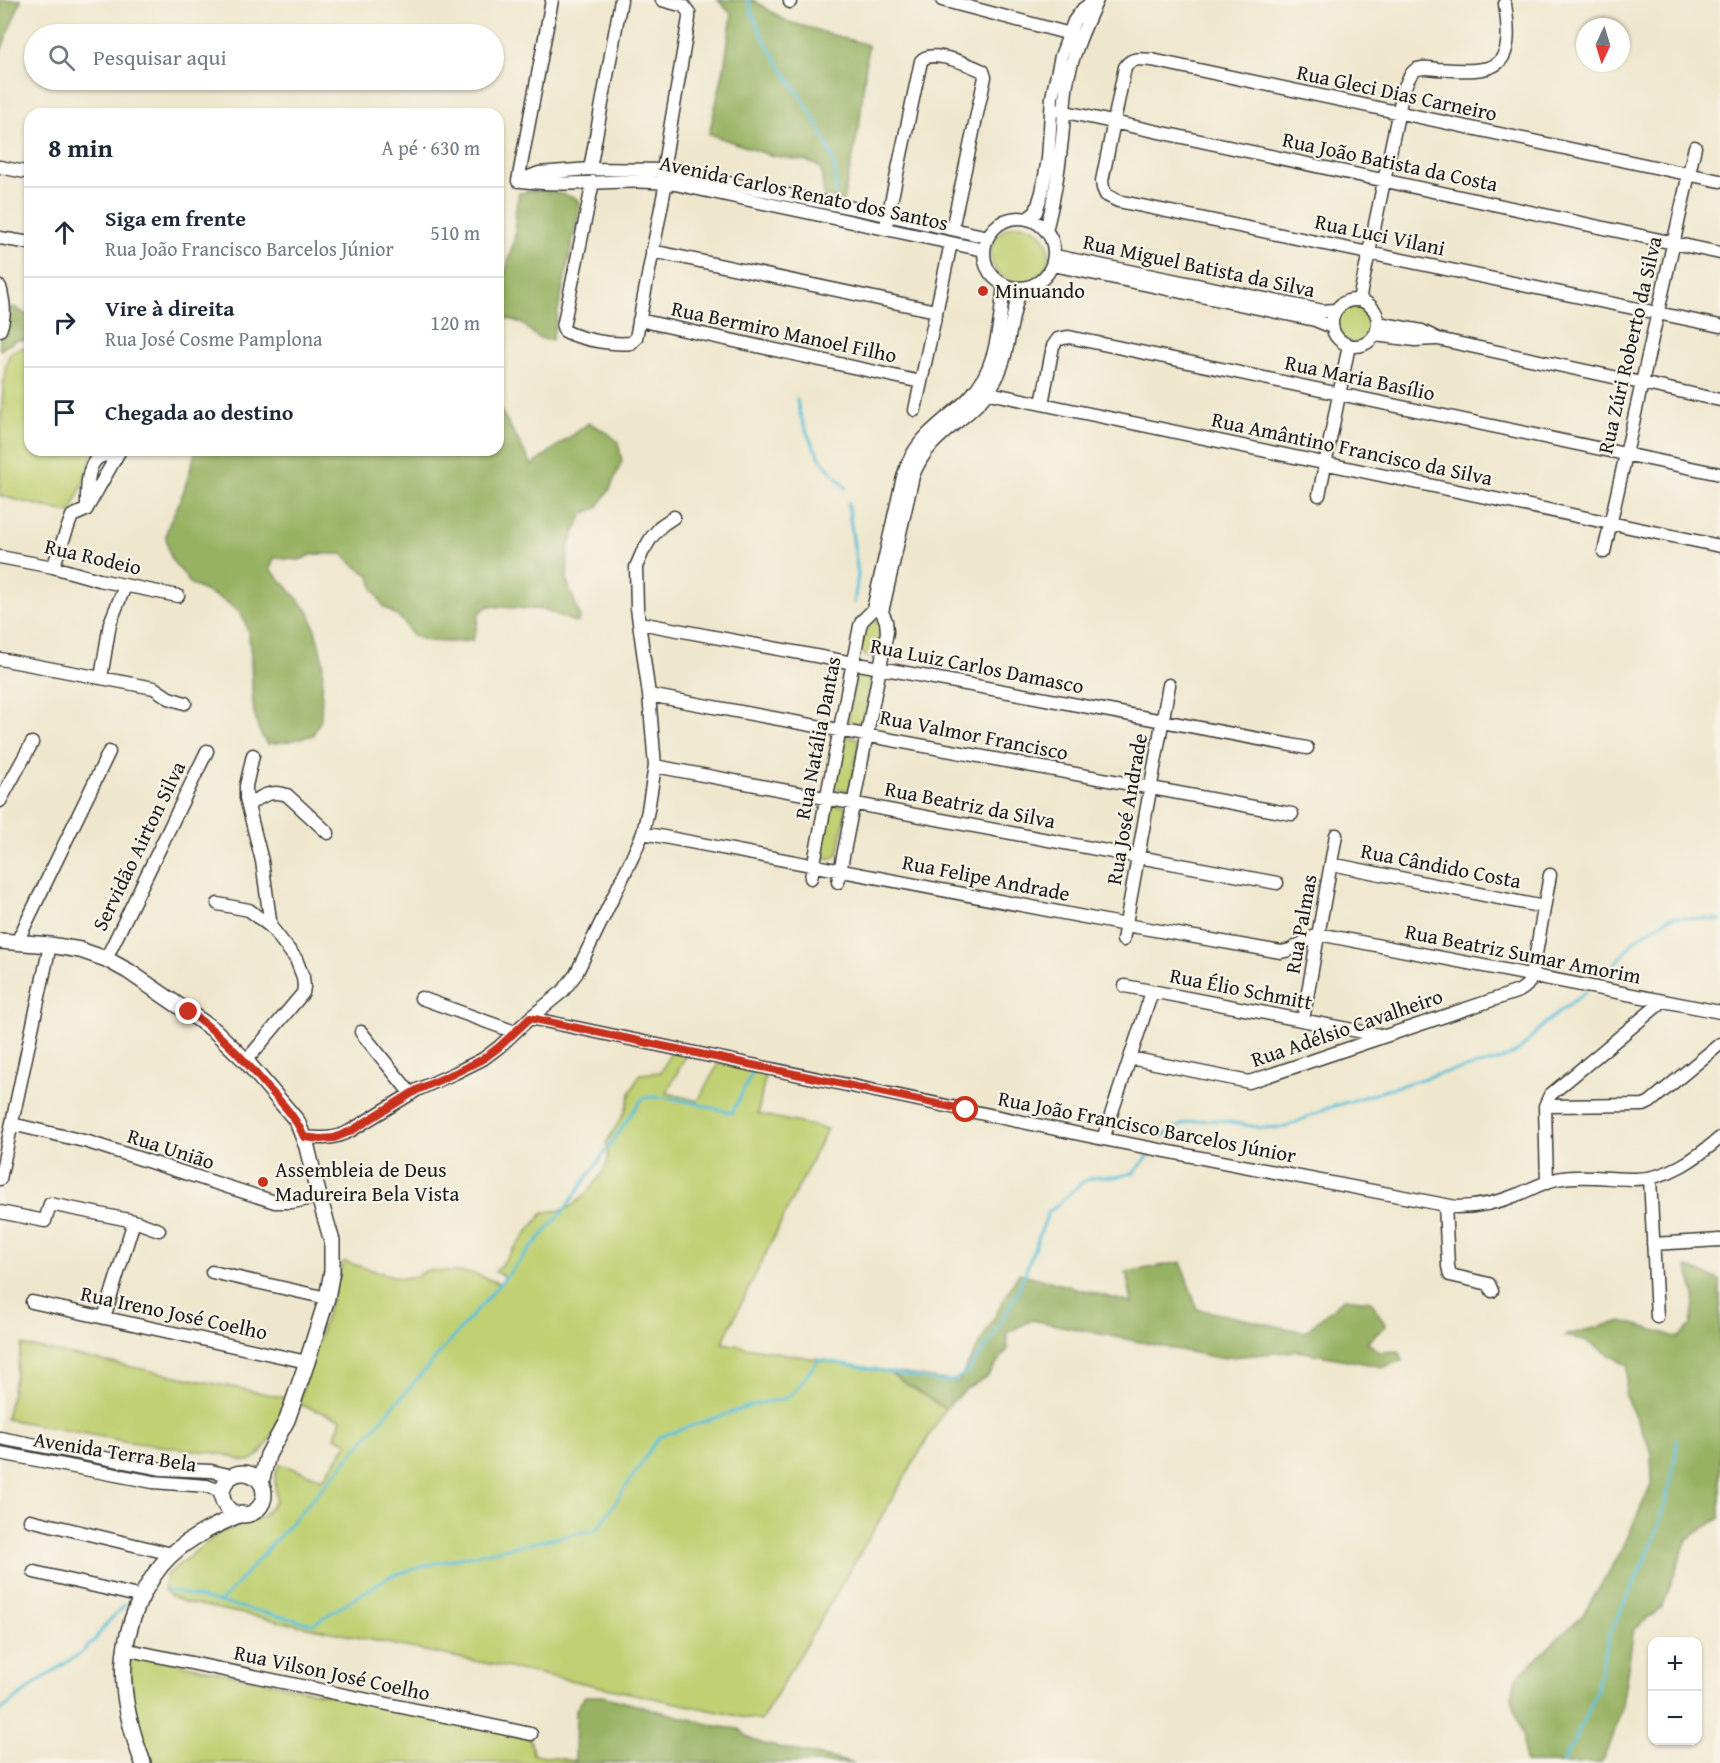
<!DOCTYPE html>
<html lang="pt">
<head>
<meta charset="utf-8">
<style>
  body { margin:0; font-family:"Gentium Book Plus",serif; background:#f6f6f7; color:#1f2937 }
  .controls { position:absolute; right:18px; bottom:18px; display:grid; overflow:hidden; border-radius:12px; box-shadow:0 2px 4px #0004 }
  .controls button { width:54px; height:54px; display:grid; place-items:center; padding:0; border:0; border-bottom:2px solid #e0e1e3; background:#fff; color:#1f2937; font:30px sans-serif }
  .compass { position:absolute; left:1576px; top:18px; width:54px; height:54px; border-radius:50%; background:#fff; box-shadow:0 2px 4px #0004; rotate:184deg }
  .stop { position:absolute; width:18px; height:18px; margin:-14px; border:4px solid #c8321e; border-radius:50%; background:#fff }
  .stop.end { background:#c8321e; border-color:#fff; box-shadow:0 2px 6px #0008 }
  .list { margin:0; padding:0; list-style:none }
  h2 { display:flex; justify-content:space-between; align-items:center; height:78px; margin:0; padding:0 24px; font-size:26px }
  h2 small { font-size:20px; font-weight:400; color:#747a83 }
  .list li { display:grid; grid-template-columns:39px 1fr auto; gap:18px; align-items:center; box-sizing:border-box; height:90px; padding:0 24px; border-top:2px solid #e0e1e3 }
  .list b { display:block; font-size:22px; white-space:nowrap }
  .list p { margin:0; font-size:20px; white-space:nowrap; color:#747a83 }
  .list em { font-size:20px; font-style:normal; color:#747a83 }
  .icon { flex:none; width:33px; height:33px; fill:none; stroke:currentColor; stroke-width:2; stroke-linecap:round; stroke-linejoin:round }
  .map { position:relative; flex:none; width:1720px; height:1763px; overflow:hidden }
  .search { position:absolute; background:#fff; box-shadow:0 2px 4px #0004; left:24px; top:24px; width:480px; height:66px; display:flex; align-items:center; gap:15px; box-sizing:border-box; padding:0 21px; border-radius:33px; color:#747a83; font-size:22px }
  .panel { position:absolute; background:#fff; box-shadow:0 2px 4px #0004; left:24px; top:108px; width:480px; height:348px; border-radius:18px }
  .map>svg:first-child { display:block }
  .green { fill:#c0d072; stroke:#6e7647; stroke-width:1.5 }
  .forest { fill:#98b264; stroke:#5a6740; stroke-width:1.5 }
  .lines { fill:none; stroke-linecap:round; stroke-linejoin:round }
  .stream { stroke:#5ac0d8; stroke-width:3 }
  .minor-casing { stroke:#3c3a37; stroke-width:15 }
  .major-casing { stroke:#3c3a37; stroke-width:18 }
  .minor { stroke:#fff; stroke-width:12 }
  .major { stroke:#fff; stroke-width:15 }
  .route { stroke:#c8321e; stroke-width:8 }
  .poi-dot { fill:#c8321e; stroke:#f7f3e8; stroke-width:2 }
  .labels { text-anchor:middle; stroke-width:4.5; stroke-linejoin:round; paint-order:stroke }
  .street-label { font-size:21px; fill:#1c1c1c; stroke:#f7f3e8 }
  .poi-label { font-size:21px; fill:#1c1c1c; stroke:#f7f3e8; text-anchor:start }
</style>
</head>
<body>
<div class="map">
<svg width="1720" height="1763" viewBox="0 0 1720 1763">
  <rect width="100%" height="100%" fill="#f7f3e8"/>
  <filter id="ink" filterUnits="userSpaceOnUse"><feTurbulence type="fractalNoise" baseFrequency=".0167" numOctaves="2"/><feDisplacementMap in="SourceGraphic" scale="12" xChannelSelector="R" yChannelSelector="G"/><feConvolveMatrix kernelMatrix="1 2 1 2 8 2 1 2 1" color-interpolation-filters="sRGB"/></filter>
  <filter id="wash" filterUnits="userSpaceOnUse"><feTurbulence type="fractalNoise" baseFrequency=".008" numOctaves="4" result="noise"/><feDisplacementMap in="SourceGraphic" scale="24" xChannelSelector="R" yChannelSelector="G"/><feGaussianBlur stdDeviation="1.35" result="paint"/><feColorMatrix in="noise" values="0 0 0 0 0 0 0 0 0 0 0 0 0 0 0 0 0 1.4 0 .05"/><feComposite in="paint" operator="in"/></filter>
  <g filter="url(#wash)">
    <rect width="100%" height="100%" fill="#efe7cd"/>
    <path class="green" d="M991 254a29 29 0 1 1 58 0a29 29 0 1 1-58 0Z
      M1337 325a18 18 0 1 1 36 0a18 18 0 1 1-36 0Z
      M30 347V450H96L71 513 0 496C0 468 0 375 9 356 14 348 22 348 30 347Z
      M869 619 878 620 882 626 876 654C869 659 863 657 860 649L864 624Z
      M858 670 871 671 872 675 864 720 861 723 854 724 848 720 855 673Z
      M845 737 857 738 859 742 851 787 848 790 841 791 834 787 841 740Z
      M831 805 844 806 846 810 838 855C832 860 827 860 821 855L828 808Z
      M671 1052 686 1055 667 1093 698 1101 719 1062 766 1071 758 1114 827 1129 722 1343 887 1371 945 1409 761 1721 578 1682 184 1602 172 1597 164 1590 165 1576 219 1533 263 1516 276 1501 275 1474 280 1464 323 1479 348 1443 335 1437 341 1419 298 1404 343 1262H346L385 1274 402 1278 417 1276 427 1270 473 1273 501 1284 506 1277 495 1272 544 1212C552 1211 560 1211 568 1208 581 1202 600 1178 606 1166 610 1158 608 1150 606 1143L625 1112 631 1091 640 1074 661 1072Z
      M22 1345 287 1398C281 1414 266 1460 247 1461 239 1461 232 1457 224 1454L129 1442 6 1419Z
      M129 1653 530 1737 533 1754 575 1761V1763H152L133 1706Z"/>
    <path class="forest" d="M0 0H21L0 53Z
      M718 0H753L786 21 868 45 859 128 843 201 824 196 821 168 807 161 769 155 709 134 724 69 732 15Z
      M531 191C547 191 561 192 577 199L580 206 552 340C534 340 535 333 522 324 515 320 506 318 498 316V302L515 236V214L519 193Z
      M14 307 30 317V340H16L0 350V335L9 309Z
      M498 405 532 465 589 423 608 433 618 442 622 461 610 489 597 508 583 514 568 547 567 581 580 617 577 623 546 610 489 606 479 613 476 631 472 641 448 642 428 641 413 636 402 620 383 606 373 588 370 576 355 566 342 554H314L299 560 274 558 270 569 287 587 308 611 314 626 323 661 321 719 313 735 290 741 268 744C242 719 259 652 244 620 234 600 209 595 191 584 188 582 186 577 183 573 181 570 176 567 174 563 170 557 167 544 166 537 166 526 177 509 181 498 187 483 191 466 196 450H498Z
      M1181 1262 1197 1309 1305 1332 1345 1298 1371 1301 1386 1326 1367 1342 1380 1352 1399 1351 1403 1360 1384 1367 1298 1351 1219 1358 1032 1320 1007 1333V1350L987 1377 966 1389 945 1409 887 1371 958 1382 1019 1273 1132 1303 1126 1272Z
      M1687 1267 1720 1280V1518L1687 1539 1662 1608 1634 1629 1621 1711 1610 1745 1600 1763H1525L1523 1738 1512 1697 1516 1678 1583 1615 1622 1550 1652 1482 1651 1454 1646 1438 1625 1396 1628 1366 1585 1340 1563 1336 1622 1321 1661 1332 1678 1338 1691 1325 1695 1295Z
      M585 1696H602L720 1727 739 1729 750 1739 764 1744 854 1763H575L576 1710Z"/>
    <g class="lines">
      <path class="stream" d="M748 0C763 55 808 95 828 147 830 153 833 159 834 165 836 174 835 184 836 193
        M797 399C798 416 813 448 823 462 830 471 839 479 846 488
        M848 503 858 575 854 603
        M1601 976 1615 964 1636 939 1667 919 1675 917 1720 920
        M1162 1136 1183 1124 1194 1121 1218 1120 1262 1128 1286 1127 1325 1109 1438 1074 1501 1060 1520 1050 1544 1024 1587 991
        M167 1590 313 1624 389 1577 427 1565 594 1530 599 1527 659 1437 756 1404 784 1399 793 1393 817 1362 822 1360 943 1382 954 1380 967 1372 992 1339 1018 1291 1048 1213 1084 1181 1097 1177H1116L1134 1173 1151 1153
        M218 1603 225 1597 332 1477 565 1209 642 1099C660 1091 710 1108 732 1113L754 1069
        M0 1711 40 1680 81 1653 93 1642 108 1622 125 1605
        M1563 1763 1588 1713 1595 1695 1609 1636 1653 1542 1664 1509 1676 1454 1677 1439"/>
    </g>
  </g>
  <g filter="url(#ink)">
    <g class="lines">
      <g class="minor-casing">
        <path id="minor" d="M942 0 1074 35
          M790 2V0
          M1052 109 1720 253
          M0 167 30 173
          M590 169 621 0
          M518 181 539 173 590 169 663 170 888 215 988 237
          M518 181 552 0
          M522 181C573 188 624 177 675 184L984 250
          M1720 181 1152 60C1141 59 1131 57 1125 67L1102 181 1103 188 1106 195 1118 201 1720 326
          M593 182 563 327 565 331C582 340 613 345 631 343L636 338 666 182 663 170 689 18V13L684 6 662 0
          M984 253a35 35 0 1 1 70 0a35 35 0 1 1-70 0Z
          M1027 219 1036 212 1042 192 1048 159 1052 97 1061 56 1074 21 1083 9 1096 0
          M887 221 921 61C931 48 970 65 983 71L985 77 952 229
          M1046 231C1054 200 1059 170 1062 139 1064 120 1064 101 1067 83 1072 55 1085 26 1097 0
          M0 238 30 243
          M652 251 936 311
          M1055 256 1323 311 1335 310
          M1053 265 1315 320 1332 327
          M0 287C4 302 6 315 0 330
          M1359 300 1403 91C1406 85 1409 75 1414 71 1420 66 1430 68 1437 69 1498 73 1515 71 1505 4
          M1332 323a23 23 0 1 1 46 0a23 23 0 1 1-46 0Z
          M639 320 921 382
          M1378 323 1422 331 1438 339 1720 400
          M1375 335 1415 340 1436 339
          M975 390 1720 546
          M1042 404 1053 346 1058 339 1069 337 1720 474
          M915 410 951 243
          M1319 495 1349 345
          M87 506C87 493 86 466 98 458 103 454 111 455 117 455
          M1604 552 1695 147
          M0 557 53 567 99 580 178 596
          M53 567 72 516 86 510 120 450
          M873 610C880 577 888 545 895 512 900 493 902 472 912 455 925 432 948 418 967 400 998 370 999 326 1004 285
          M882 612 913 476C930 430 969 423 992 386 1011 357 1008 320 1021 289
          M640 623 1307 748
          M0 659 154 688 169 698 185 703
          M101 678 110 623 125 586
          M649 695 1292 814
          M655 766 1277 883
          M0 801 32 743
          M248 805C260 797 272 789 287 795L328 833
          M643 833 1126 925 1281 952 1290 950 1319 934 1720 1012
          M1331 864 1544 907
          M811 878 860 626 862 621 873 610
          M838 882 887 632 886 621 882 612
          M218 904 249 910 271 927
          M1123 940 1169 685
          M17 942 109 752
          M106 959 207 751
          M1125 986 1384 1036
          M421 998 515 1032
          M530 1018 563 991 576 974 632 858 643 833 648 810 655 766 649 695 637 608 636 567 642 553 651 538 662 525 674 517
          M1303 1020 1336 835
          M361 1032 411 1094
          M1130 1058 1249 1082 1519 991C1526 987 1529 984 1532 976L1550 875
          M246 1061 303 993 304 987 303 977 296 959 271 927 262 861 246 798V786L253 755
          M1545 1106 1644 1105 1650 1102 1720 1044
          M12 1124 88 1142 275 1202H292L319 1197
          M304 1137C322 1139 335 1139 350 1131L417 1090 455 1073 483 1059 499 1047 530 1018 1103 1139 1456 1207C1479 1207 1498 1203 1519 1194 1531 1189 1544 1182 1557 1179 1583 1174 1609 1179 1635 1179 1668 1179 1696 1158 1720 1138
          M1103 1139 1152 992
          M1650 1178 1657 1317
          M0 1179 50 945
          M1547 1183 1545 1106 1550 1095 1663 1001
          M1445 1205 1448 1266 1450 1275 1489 1284 1492 1291
          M0 1212 45 1221 50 1204 134 1221 104 1318
          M134 1221 159 1230
          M1653 1244 1720 1240
          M212 1272 327 1298
          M32 1302 307 1362
          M0 1438 162 1469 211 1471 233 1476
          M0 1453 153 1482 207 1486 223 1492
          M30 1520 172 1554
          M34 1572 142 1597
          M124 1649 531 1734"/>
      </g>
      <g class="major-casing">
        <path id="major" d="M0 941 50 945 80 950 106 959 128 971 214 1030 246 1061 297 1121 307 1147 319 1197 332 1241V1271L327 1298 307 1362 287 1420 268 1455 261 1482
          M222 1494a21 21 0 1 1 42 0a21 21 0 1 1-42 0Z
          M143 1763C122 1707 114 1658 139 1602 147 1585 156 1569 170 1556 190 1537 216 1525 241 1514"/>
      </g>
      <use href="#minor" class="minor"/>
      <use href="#major" class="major"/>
    </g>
  </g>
  <g class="lines" filter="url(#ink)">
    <path class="route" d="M189 1012C220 1033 245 1060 269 1089 283 1104 296 1118 304 1137L320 1139 334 1138 351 1131 417 1090 455 1073 483 1059 499 1047 530 1018 966 1110"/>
  </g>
  <g class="poi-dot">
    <circle cx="983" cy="291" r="6"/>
    <circle cx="263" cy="1182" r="6"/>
  </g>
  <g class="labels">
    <g class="street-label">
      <text transform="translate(1397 93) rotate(12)" y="7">Rua Gleci Dias Carneiro</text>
      <text transform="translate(1390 162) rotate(12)" y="7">Rua João Batista da Costa</text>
      <text transform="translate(804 193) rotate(12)" y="7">Avenida Carlos Renato dos Santos</text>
      <text transform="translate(1380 235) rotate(12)" y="7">Rua Luci Vilani</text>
      <text transform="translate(1199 266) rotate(12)" y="7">Rua Miguel Batista da Silva</text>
      <text transform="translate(784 332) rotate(12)" y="7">Rua Bermiro Manoel Filho</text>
      <text transform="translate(1630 345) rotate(-77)" y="7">Rua Zúri Roberto da Silva</text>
      <text transform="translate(1360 378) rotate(12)" y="7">Rua Maria Basílio</text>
      <text transform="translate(1352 449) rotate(12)" y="7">Rua Amântino Francisco da Silva</text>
      <text transform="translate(93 557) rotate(13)" y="7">Rua Rodeio</text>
      <text transform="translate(977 666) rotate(11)" y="7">Rua Luiz Carlos Damasco</text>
      <text transform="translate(974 735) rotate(11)" y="7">Rua Valmor Francisco</text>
      <text transform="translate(818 738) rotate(-79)" y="7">Rua Natália Dantas</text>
      <text transform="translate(970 805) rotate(11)" y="7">Rua Beatriz da Silva</text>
      <text transform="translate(1127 809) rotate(-80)" y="7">Rua José Andrade</text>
      <text transform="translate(139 846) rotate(-64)" y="7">Servidão Airton Silva</text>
      <text transform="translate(1441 866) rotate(11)" y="7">Rua Cândido Costa</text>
      <text transform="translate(986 878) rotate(11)" y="7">Rua Felipe Andrade</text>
      <text transform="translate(1301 924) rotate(-80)" y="7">Rua Palmas</text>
      <text transform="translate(1523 954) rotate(11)" y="7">Rua Beatriz Sumar Amorim</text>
      <text transform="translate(1241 989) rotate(11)" y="7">Rua Élio Schmitt</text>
      <text transform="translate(1347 1028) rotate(-19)" y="7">Rua Adélsio Cavalheiro</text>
      <text transform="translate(1147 1127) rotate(11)" y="7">Rua João Francisco Barcelos Júnior</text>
      <text transform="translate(171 1149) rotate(18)" y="7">Rua União</text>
      <text transform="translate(174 1313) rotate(12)" y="7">Rua Ireno José Coelho</text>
      <text transform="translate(115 1452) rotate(9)" y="7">Avenida Terra Bela</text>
      <text transform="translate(332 1673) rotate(12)" y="7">Rua Vilson José Coelho</text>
    </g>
    <g class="poi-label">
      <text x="995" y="298">Minuando</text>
      <text x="275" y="1177">Assembleia de Deus<tspan x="275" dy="24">Madureira Bela Vista</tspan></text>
    </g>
  </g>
</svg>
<div class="controls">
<button>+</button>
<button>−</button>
</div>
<svg class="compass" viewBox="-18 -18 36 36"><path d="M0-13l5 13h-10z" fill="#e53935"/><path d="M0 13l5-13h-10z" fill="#747a83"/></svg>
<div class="stop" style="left:966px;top:1110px"></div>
<div class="stop end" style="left:189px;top:1012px"></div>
<div class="search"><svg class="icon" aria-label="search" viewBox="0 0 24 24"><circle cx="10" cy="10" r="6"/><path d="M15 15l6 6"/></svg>Pesquisar aqui</div>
<section class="panel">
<h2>8 min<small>A pé · 630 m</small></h2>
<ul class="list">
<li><svg class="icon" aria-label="ahead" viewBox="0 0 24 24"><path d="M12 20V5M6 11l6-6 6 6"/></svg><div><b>Siga em frente</b><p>Rua João Francisco Barcelos Júnior</p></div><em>510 m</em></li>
<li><svg class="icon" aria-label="right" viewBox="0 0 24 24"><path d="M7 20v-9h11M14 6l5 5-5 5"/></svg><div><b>Vire à direita</b><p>Rua José Cosme Pamplona</p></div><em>120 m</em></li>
<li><svg class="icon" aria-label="arrive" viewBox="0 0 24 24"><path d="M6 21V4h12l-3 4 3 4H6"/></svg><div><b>Chegada ao destino</b></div></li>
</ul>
</section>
</div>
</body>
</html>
